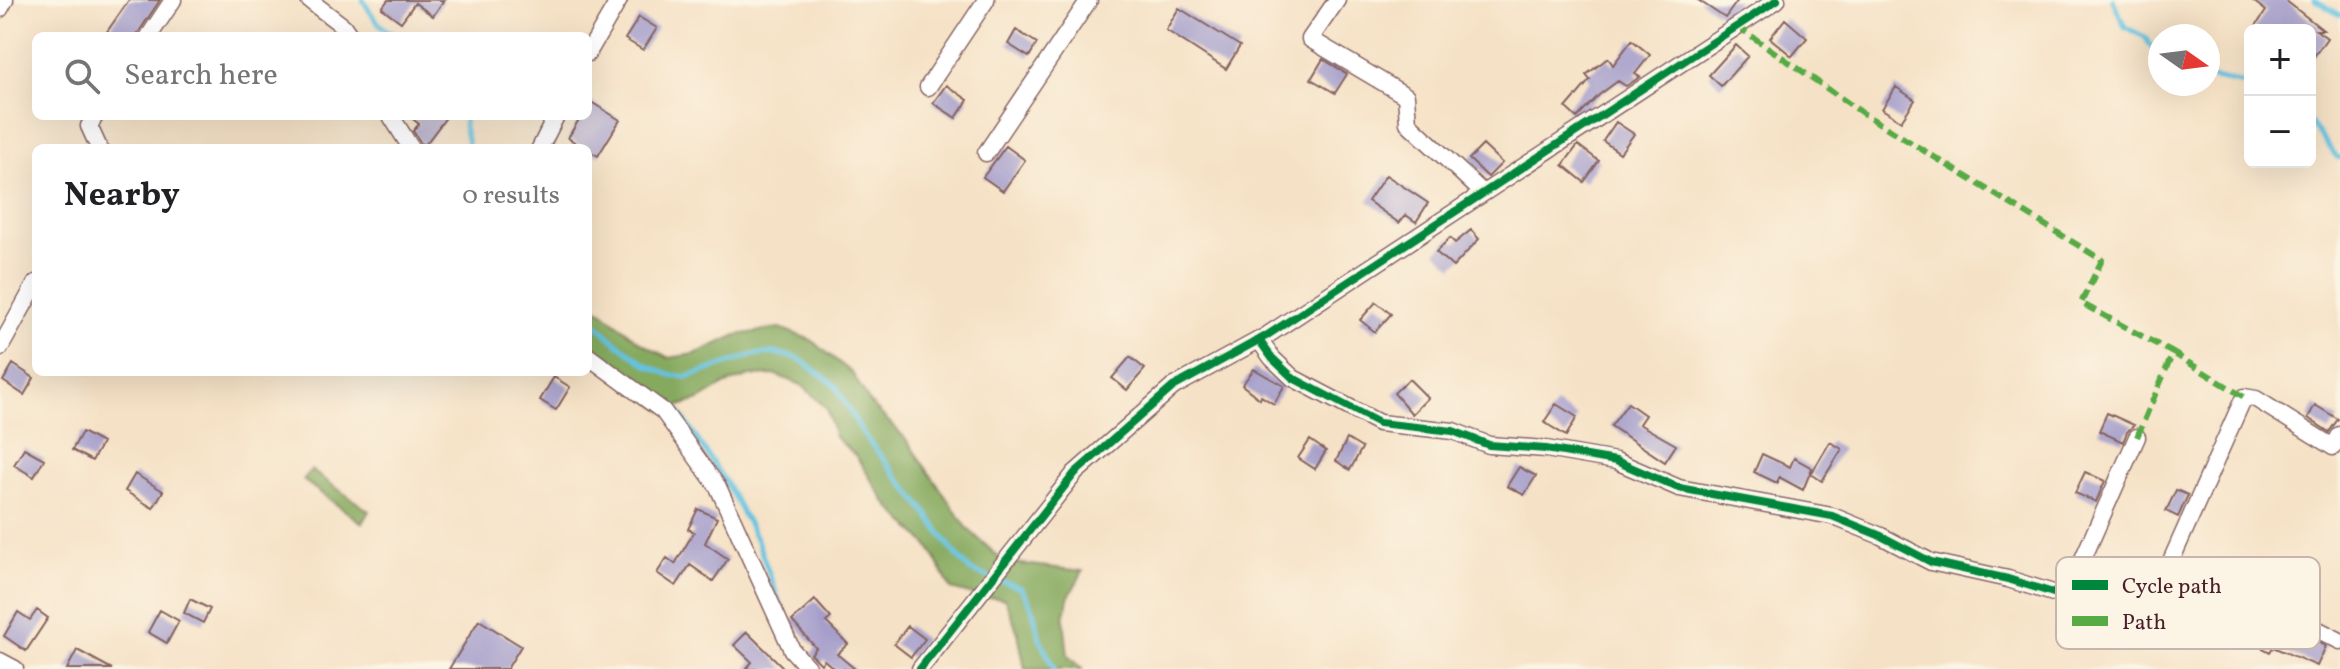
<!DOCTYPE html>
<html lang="en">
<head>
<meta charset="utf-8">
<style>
  body { margin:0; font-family:Vollkorn,serif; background:#f2f2f2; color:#202124 }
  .controls { position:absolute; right:24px; top:24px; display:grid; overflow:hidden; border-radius:12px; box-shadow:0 8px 32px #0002 }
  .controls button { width:72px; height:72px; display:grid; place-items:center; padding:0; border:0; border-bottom:2px solid #e0e0e0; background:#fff; color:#202124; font:40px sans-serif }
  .compass { position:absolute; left:2148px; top:24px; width:72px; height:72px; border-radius:50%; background:#fff; box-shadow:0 8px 32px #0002; rotate:104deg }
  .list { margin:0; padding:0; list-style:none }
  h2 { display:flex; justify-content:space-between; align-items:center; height:104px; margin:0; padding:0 32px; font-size:34px }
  h2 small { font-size:26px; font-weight:400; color:#757577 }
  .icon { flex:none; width:44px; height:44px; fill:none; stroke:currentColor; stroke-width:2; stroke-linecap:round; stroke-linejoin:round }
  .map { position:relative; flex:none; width:2340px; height:669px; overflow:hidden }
  .search { position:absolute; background:#fff; box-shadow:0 8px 32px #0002; left:32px; top:32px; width:560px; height:88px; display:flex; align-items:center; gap:20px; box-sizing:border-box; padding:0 28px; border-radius:12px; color:#757577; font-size:30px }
  .panel { position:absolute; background:#fff; box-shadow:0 8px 32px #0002; left:32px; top:144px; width:560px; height:232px; border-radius:12px }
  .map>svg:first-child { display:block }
  .forest { fill:#85a95d; stroke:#686444; stroke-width:2 }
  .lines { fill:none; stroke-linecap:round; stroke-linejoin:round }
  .stream { stroke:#63c3e2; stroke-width:5 }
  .building { fill:#a59ecb }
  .street-casing { stroke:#866361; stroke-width:19 }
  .street { stroke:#fff; stroke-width:16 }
  .quiet { stroke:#57aa44; stroke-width:6; stroke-dasharray:12 6; stroke-linecap:butt }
  .cycleway-casing { stroke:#fcf5e5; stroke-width:13 }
  .cycleway { stroke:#00873e; stroke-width:8 }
  .key { fill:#fcf5e5; stroke:#c7b5ad; stroke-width:2 }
  .key-label { font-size:22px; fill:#4a1f2b }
</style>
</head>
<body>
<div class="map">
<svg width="2340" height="669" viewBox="0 0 2340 669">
  <rect width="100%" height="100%" fill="#fcf5e5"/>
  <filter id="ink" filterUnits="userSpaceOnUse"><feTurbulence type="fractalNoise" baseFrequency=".0125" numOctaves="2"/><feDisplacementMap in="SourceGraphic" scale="16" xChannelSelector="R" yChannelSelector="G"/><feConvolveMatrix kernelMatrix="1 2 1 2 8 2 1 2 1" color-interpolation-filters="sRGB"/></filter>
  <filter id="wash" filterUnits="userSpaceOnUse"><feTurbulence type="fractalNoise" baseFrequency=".006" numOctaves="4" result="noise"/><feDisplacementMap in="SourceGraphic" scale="32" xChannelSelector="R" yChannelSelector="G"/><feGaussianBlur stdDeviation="1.8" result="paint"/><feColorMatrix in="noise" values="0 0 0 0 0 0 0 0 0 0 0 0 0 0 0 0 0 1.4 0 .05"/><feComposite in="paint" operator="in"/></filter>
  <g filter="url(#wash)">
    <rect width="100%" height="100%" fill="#f5e1c5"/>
    <path class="forest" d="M588 303 603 312 641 343 669 358 695 354 737 335 780 328 811 340 852 373 870 403 905 438 968 529 1004 562 1083 571 1068 598 1064 619 1068 656 1082 669H1025L1018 633 1005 599 977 596 951 589 930 548 887 504 856 456 835 437 827 409 802 385 776 375 750 376 726 384 699 400 663 411 588 356Z
      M311 470 369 511 362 523 303 480Z"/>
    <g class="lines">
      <path class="stream" d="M363 0C372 16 381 30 398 36
        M2113 0 2125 27 2145 37 2151 47 2160 50
        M2315 0 2340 15
        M2208 77 2250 85
        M465 116 464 126 469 148
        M2310 122 2337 157 2340 158
        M588 317 613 340 648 366 671 375 687 377 753 355 775 353 798 358 835 385 863 434 922 507 953 551 971 571 1021 588 1032 607 1040 639 1054 669
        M632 379 676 407 726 483 757 540 782 609
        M792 633 806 655"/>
    </g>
    <g id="blocks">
      <path class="building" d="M129 0H160L136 36H104Z
        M388 0H444L433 16 415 3 401 22 382 8Z
        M1698 0H1738L1725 18Z
        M2252 0H2285L2323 30H2316L2327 38 2310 62V30H2253L2266 11Z
        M1179 8 1240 46 1226 69 1166 30Z
        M639 17 657 28 643 50 625 39Z
        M1785 19 1807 38 1792 56 1770 38Z
        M1016 30 1037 43 1029 57 1008 44Z
        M1632 40 1650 55 1635 74 1640 77 1626 86 1618 81 1599 95 1577 118 1566 108 1590 80 1586 75 1608 58 1613 65Z
        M1736 45 1748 56 1721 86 1709 75Z
        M1323 59 1347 74 1335 93 1311 79Z
        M946 85 968 100 956 118 933 103Z
        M1896 87 1915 100 1901 121 1882 109Z
        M588 100 620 120 598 156 588 150V148H584L568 138 581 116H588Z
        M409 116H447L425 145 421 143 413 131 419 124Z
        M1616 122 1634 134 1620 153 1603 141Z
        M1483 145 1502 163 1488 177 1469 159Z
        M1578 145 1599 161 1584 182 1563 165Z
        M1006 146 1025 160 1003 191 983 177Z
        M1386 175 1428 203 1416 222 1406 215 1399 223 1368 201Z
        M1471 230 1479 239 1453 267 1436 252 1450 238 1455 243Z
        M1376 302 1391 314 1375 332 1360 320Z
        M1130 357 1145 369 1127 390 1112 378Z
        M13 364 34 378 24 395 3 381Z
        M1254 369 1284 386 1274 404 1261 396 1260 399 1242 385Z
        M554 377 570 387 556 410 540 400Z
        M1409 379 1428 398 1412 414 1394 393Z
        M1628 403 1645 415 1639 424 1676 445 1665 462 1611 426Z
        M1556 404 1577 417 1566 436 1544 422Z
        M2315 405 2338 419 2329 432 2308 418Z
        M2107 413 2134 425 2127 432 2123 442 2099 431Z
        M82 432 102 443 92 461 72 450Z
        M1347 439 1362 448 1350 470 1336 461Z
        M1310 440 1326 451 1315 469 1298 458Z
        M1830 442 1842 449 1822 481 1811 474Z
        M24 448 44 459 34 477 14 465Z
        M1762 454 1790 467 1794 458 1812 468 1803 490 1779 477 1777 483 1754 472Z
        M1519 467 1536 476 1524 495 1507 486Z
        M2085 472 2105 481 2096 502 2075 493Z
        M135 474 163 491 153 508 125 491Z
        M2176 490 2188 495 2178 517 2166 511Z
        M698 509 717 518 705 543 728 559 713 581 690 565 676 586 657 573 667 558 675 564 694 532 688 529Z
        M190 599 210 609 203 623 184 613Z
        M815 600 831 618 826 622 848 644 837 654 855 669H835L824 660 821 664 811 654 816 648 792 621Z
        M37 610 48 618 26 651 4 636 18 612 30 620Z
        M160 610 179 621 167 643 148 632Z
        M479 620 521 646 507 669H449Z
        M908 626 925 639 911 657 894 644Z
        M2268 630 2299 643 2303 635 2326 646 2317 666 2273 647 2270 652 2259 646Z
        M747 632 785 669H746L752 662 734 645Z
        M77 650 112 669H67Z"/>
    </g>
  </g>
  <g filter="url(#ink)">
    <use href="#blocks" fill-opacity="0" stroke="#866361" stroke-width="2"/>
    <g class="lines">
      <g class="street-casing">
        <path id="street" d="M309 0 343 26 350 36
          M1337 0 1310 39 1406 96 1408 123 1483 193
          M0 9 5 0
          M149 36 173 0
          M588 53 619 0
          M928 87 986 0
          M95 116 89 126 99 148
          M391 116 411 148
          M540 148 556 116
          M986 153 1089 0
          M1259 340 1272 358 1293 378 1379 423 1453 431 1489 445 1546 449 1616 461 1679 488 1832 516 1881 536 1931 562 2008 579 2066 597
          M0 348 36 283
          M588 356 663 411 718 487 792 650 809 669
          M2340 435 2333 447 2256 399 2244 397 2150 608 2301 621 2340 641
          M2137 437 2066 597 2150 608
          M0 661 15 669
          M920 669 1075 473 1173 387 1266 336 1777 0"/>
      </g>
      <use href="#street" class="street"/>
      <path class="quiet" d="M1737 26 1861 112 2102 260 2081 303 2173 353
        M2137 437 2173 353 2244 397"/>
      <g class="cycleway-casing">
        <path id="cycleway" d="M1259 340 1272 358 1293 378 1379 423 1453 431 1489 445 1546 449 1616 461 1679 488 1832 516 1881 536 1931 562 2008 579 2066 597
          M920 669 1075 473 1173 387 1266 336 1777 0"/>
      </g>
      <use href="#cycleway" class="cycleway"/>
    </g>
  </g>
  <rect x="2056" y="557" width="264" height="92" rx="12" class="key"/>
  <rect x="2072" y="580" width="36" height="10" fill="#00873e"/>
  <rect x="2072" y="616" width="36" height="10" fill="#57aa44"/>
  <g class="key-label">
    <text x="2122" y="593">Cycle path</text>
    <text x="2122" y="629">Path</text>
  </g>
</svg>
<div class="controls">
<button>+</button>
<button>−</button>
</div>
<svg class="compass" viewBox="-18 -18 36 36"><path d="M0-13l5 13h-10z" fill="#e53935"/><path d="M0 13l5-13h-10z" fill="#757577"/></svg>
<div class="search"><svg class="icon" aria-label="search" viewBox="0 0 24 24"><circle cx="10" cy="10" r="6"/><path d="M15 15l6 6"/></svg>Search here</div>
<section class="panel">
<h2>Nearby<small>0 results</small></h2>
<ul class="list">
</ul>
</section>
</div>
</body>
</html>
